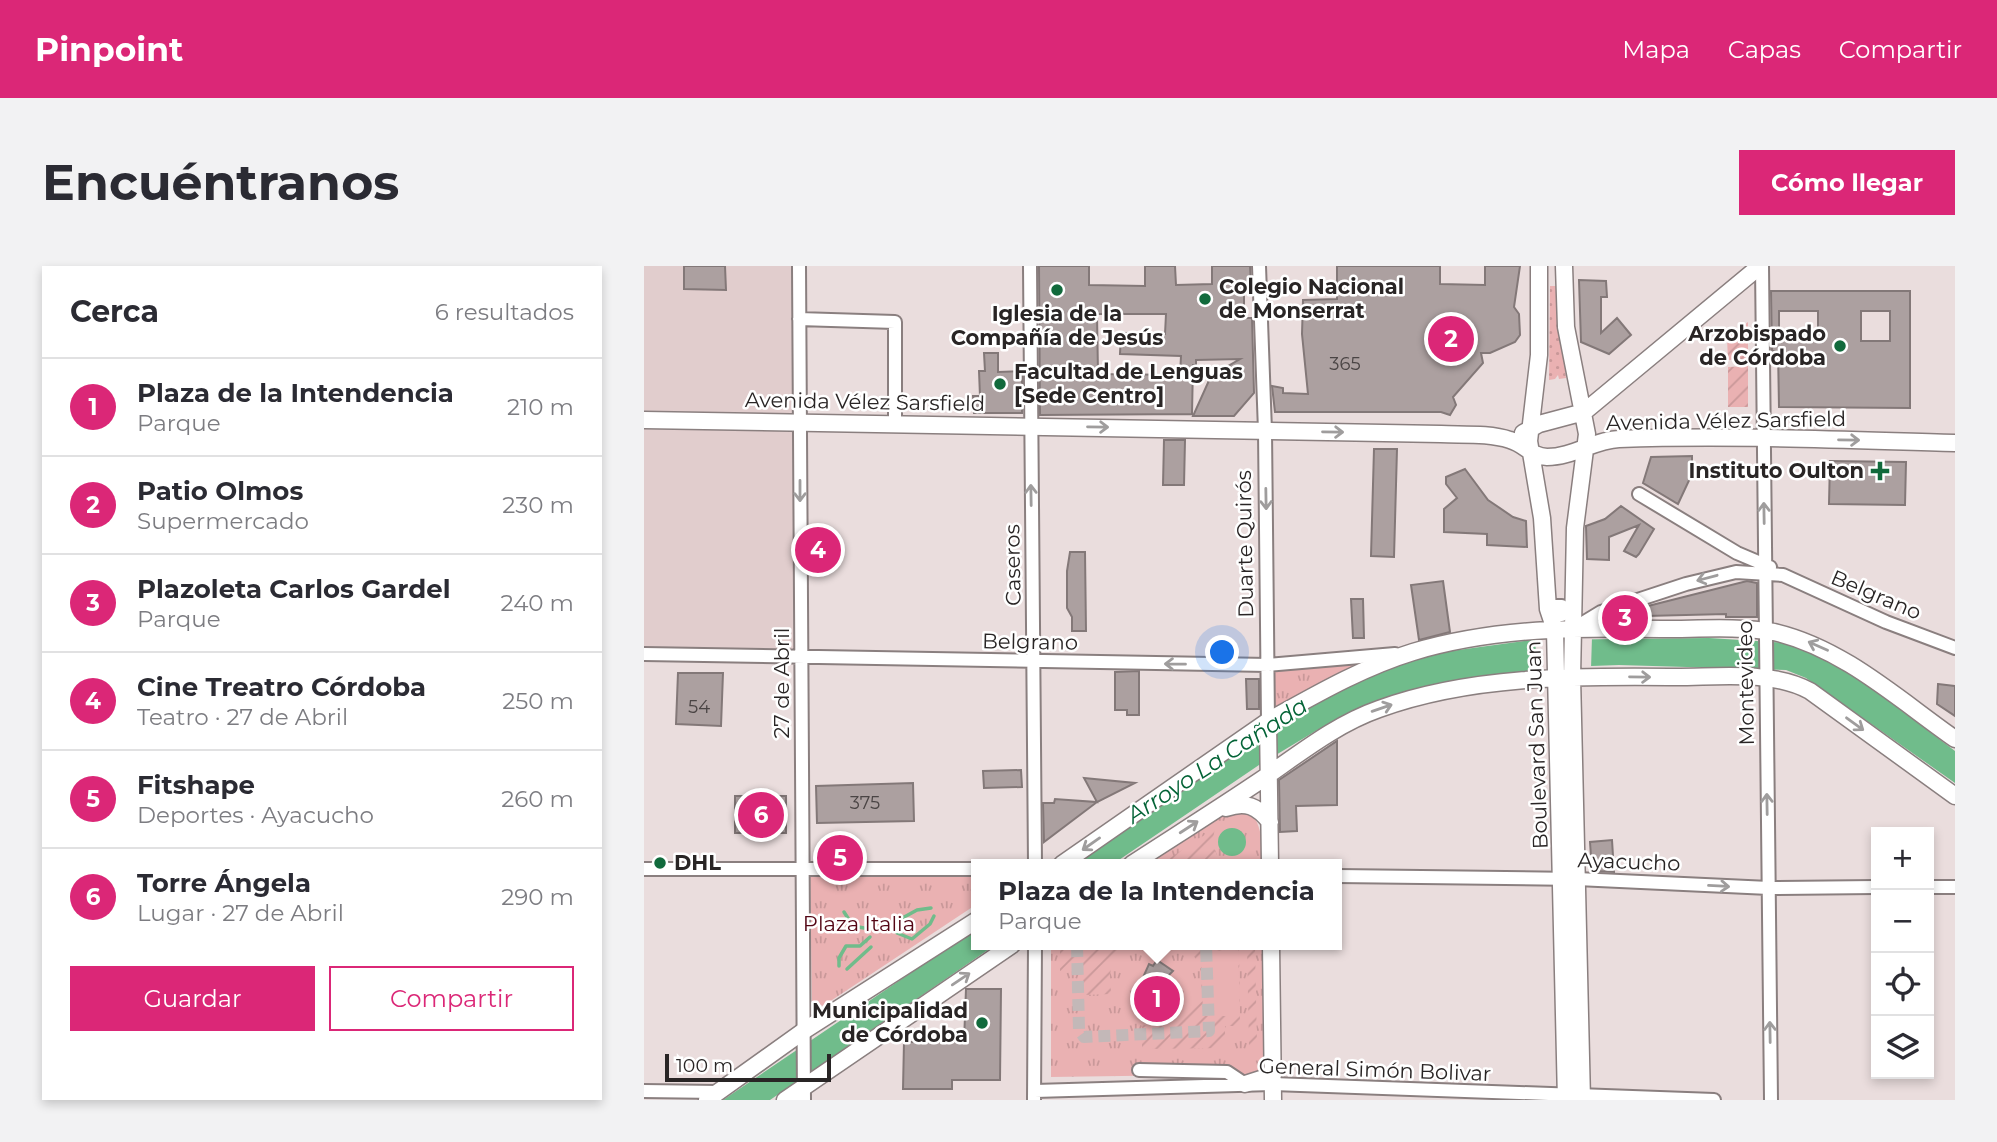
<!DOCTYPE html>
<html lang="es">
<head>
<meta charset="utf-8">
<style>
  body { margin:0; font-family:Montserrat,sans-serif; background:#f2f2f3; color:#2b2b33 }
  .controls { position:absolute; right:21px; bottom:21px; display:grid; overflow:hidden; border-radius:0px; box-shadow:0 4px 10px #0003 }
  .controls button { width:63px; height:63px; display:grid; place-items:center; padding:0; border:0; border-bottom:2px solid #e1e1e2; background:#fff; color:#2b2b33; font:35px sans-serif }
  .scale { position:absolute; left:21px; bottom:18px; width:166px; box-sizing:border-box; padding-left:7px; border:4px solid #292525; border-top:0; font-size:19px; line-height:24px; white-space:nowrap; color:#292525; -webkit-text-stroke:5px #fff; paint-order:stroke }
  .you { position:absolute; left:579px; top:387px; width:24px; height:24px; margin:-18px; border:5px solid #fff; border-radius:50%; background:#1a73e8; box-shadow:0 0 0 10px #1a73e833 }
  .badge { display:grid; place-items:center; width:46px; height:46px; border-radius:50%; background:#db2777; color:#fff; font-size:23px; font-weight:700 }
  .pin { position:absolute; translate:-50% -50%; border:4px solid #fff; box-shadow:0 2px 7px #0006 }
  .popup { position:absolute; left:327px; top:593px; width:371px; height:91px; box-sizing:border-box; display:grid; place-content:center; border-radius:0px; background:#fff; filter:drop-shadow(0 2px 5px #0005); font-size:23px; white-space:nowrap; color:#7c7c81 }
  .popup b { font-size:26px; color:#2b2b33 }
  .popup::after { content:''; position:absolute; left:50%; top:100%; margin-left:-14px; border:14px solid transparent; border-top-color:#fff }
  .list { margin:0; padding:0; list-style:none }
  h2 { display:flex; justify-content:space-between; align-items:center; height:91px; margin:0; padding:0 28px; font-size:30px }
  h2 small { font-size:23px; font-weight:400; color:#7c7c81 }
  .list li { display:grid; grid-template-columns:46px 1fr auto; gap:21px; align-items:center; box-sizing:border-box; height:98px; padding:0 28px; border-top:2px solid #e1e1e2 }
  .list b { display:block; font-size:26px; white-space:nowrap }
  .list p { margin:0; font-size:23px; white-space:nowrap; color:#7c7c81 }
  .list em { font-size:23px; font-style:normal; color:#7c7c81 }
  .actions { display:flex; gap:14px; padding:21px 28px }
  .actions a { flex:1; padding:16px 0; border:2px solid #db2777; border-radius:0px; text-align:center; font-size:24px; color:#db2777 }
  .actions .main { background:#db2777; color:#fff }
  .icon { flex:none; width:38px; height:38px; fill:none; stroke:currentColor; stroke-width:2; stroke-linecap:round; stroke-linejoin:round }
  .map { position:relative; flex:none; width:1311px; height:834px; overflow:hidden; border-radius:0px }
  header { display:flex; align-items:center; gap:42px; box-sizing:border-box; height:98px; padding:0 35px; background:#db2777; color:#fff }
  header strong { font-size:33px }
  nav { display:flex; gap:38px; margin-inline-start:auto; font-size:24px }
  .intro { display:flex; align-items:center; justify-content:space-between; box-sizing:border-box; height:168px; padding:0 42px }
  h1 { margin:0; font-size:49px }
  .button { padding:18px 32px; border-radius:0px; background:#db2777; color:#fff; font-size:24px; font-weight:700 }
  main { display:flex; gap:42px; padding:0 42px }
  aside { flex:1; background:#fff; border-radius:0px; box-shadow:0 4px 10px #0003 }
  .map>svg:first-child { display:block }
  .built { fill:#e1cdcd }
  .grass { fill:url(#grass-dots) }
  .park { fill:url(#park-tufts) }
  .garden { fill:url(#garden-furrows) }
  .pitch { fill:#eab1b2 }
  .water { fill:#70bc8b }
  .pier { fill:#eadddd }
  .lines { fill:none; stroke-linecap:round; stroke-linejoin:round }
  .stream { stroke:#70bc8b; stroke-width:3.5 }
  .building { fill:#aca0a0; stroke:#837878; stroke-width:2; fill-rule:evenodd }
  .minor-tunnel { stroke:#c3b8b8; stroke-width:12; stroke-dasharray:12 6; stroke-linecap:butt }
  .minor-casing { stroke:#8a7f7f; stroke-width:16 }
  .major-casing { stroke:#8a7f7f; stroke-width:19 }
  .minor { stroke:#fff; stroke-width:12 }
  .major { stroke:#fff; stroke-width:16 }
  .oneway { stroke:#9f9d9d }
  .poi-dot { fill:#116a3c; stroke:#fff; stroke-width:2.5 }
  .labels { text-anchor:middle; stroke-width:5; stroke-linejoin:round; paint-order:stroke }
  .number-label { font-size:18px; fill:#4a4444 }
  .poi-label { font-size:21px; font-weight:bold; fill:#292525; stroke:#fff; text-anchor:start }
  .street-label { font-size:21px; fill:#292525; stroke:#fff }
  .park-label { font-size:21px; fill:#540615; stroke:#fff }
  .water-label { font-size:23px; font-style:italic; fill:#036336; stroke:#fff }
</style>
</head>
<body>
<header>
<strong>Pinpoint</strong>
<nav><a>Mapa</a><a>Capas</a><a>Compartir</a></nav>
</header>
<div class="intro"><h1>Encuéntranos</h1><a class="button">Cómo llegar</a></div>
<main>
<aside>
<h2>Cerca<small>6 resultados</small></h2>
<ul class="list">
<li><span class="badge">1</span><div><b>Plaza de la Intendencia</b><p>Parque</p></div><em>210 m</em></li>
<li><span class="badge">2</span><div><b>Patio Olmos</b><p>Supermercado</p></div><em>230 m</em></li>
<li><span class="badge">3</span><div><b>Plazoleta Carlos Gardel</b><p>Parque</p></div><em>240 m</em></li>
<li><span class="badge">4</span><div><b>Cine Treatro Córdoba</b><p>Teatro · 27 de Abril</p></div><em>250 m</em></li>
<li><span class="badge">5</span><div><b>Fitshape</b><p>Deportes · Ayacucho</p></div><em>260 m</em></li>
<li><span class="badge">6</span><div><b>Torre Ángela</b><p>Lugar · 27 de Abril</p></div><em>290 m</em></li>
</ul>
<div class="actions"><a class="main">Guardar</a><a>Compartir</a></div>
</aside>
<div class="map">
<svg width="1311" height="834" viewBox="0 0 1311 834">
  <defs>
    <pattern id="grass-dots" width="8" height="8" patternUnits="userSpaceOnUse" patternTransform="scale(1.75)"><rect width="8" height="8" fill="#eab1b2"/><path d="M2 2h.1M6 6h.1" fill="none" stroke="#c99899" stroke-width="1.8" stroke-linecap="round"/></pattern>
    <pattern id="park-tufts" width="24" height="20" patternUnits="userSpaceOnUse" patternTransform="scale(1.75)"><rect width="24" height="20" fill="#eab1b2"/><path d="M3 7l-1-3M5 7V3M7 7l1-3M15 17l-1-3M17 17v-4M19 17l1-3" fill="none" stroke="#c99899"/></pattern>
    <pattern id="garden-furrows" width="10" height="10" patternUnits="userSpaceOnUse" patternTransform="scale(1.75)"><rect width="10" height="10" fill="#eab1b2"/><path d="M-1 1l2-2M0 10L10 0M9 11l2-2" fill="none" stroke="#c99899"/></pattern>
  </defs>
  <rect width="100%" height="100%" fill="#eadddd"/>
  <path class="built" d="M0 0H155L157 391 0 388Z"/>
  <path class="grass" d="M906 20H914L922 112 915 113 914 109 911 113 905 114Z"/>
  <path class="park" d="M770 386 624 455V399Z
    M606 545C619 561 618 579 619 598H502L578 550 589 546Z
    M333 607V638L179 740 168 735 166 609Z
    M407 679H619L620 808 407 811Z"/>
  <path class="garden" d="M1104 56V93L1084 94 1083 72Z
    M1104 100V141H1084V101Z
    M571 562 568 578 577 598H517Z
    M416 679H482C468 693 462 709 468 728L439 729V704L416 705Z
    M550 679H595L596 760H581V782L498 783V759C542 765 578 721 545 684Z
    M603 679H611L613 781H605Z"/>
  <path class="pitch" d="M594 684 596 750H559L557 685Z"/>
  <path class="water" d="M1065 372 1145 377 1193 396 1311 485V517L1162 412 1142 404 975 399 920 401 832 411 776 422 744 432 675 463 615 499 469 598H426L647 449 716 411 785 388 888 374Z
    M574 576a14 14 0 1 1 28 0a14 14 0 1 1-28 0Z
    M333 662V679H351L126 834H79Z"/>
  <path class="pier" d="M948 370 947 403 893 407 891 371Z"/>
  <g class="lines">
    <path class="stream" d="M200 646 209 660 220 662
      M253 655 273 644 287 642
      M253 667 268 673 286 658 290 650
      M195 700V692L202 680H216L226 671
      M203 703 227 681"/>
  </g>
  <path class="building" d="M40 0H81L82 24 40 23Z
    M395 0H445V19L501 20V0H531L532 19 568 18V0H606L607 18H600V52H608L610 127 590 150H549L567 110 596 93 552 94V99H549L548 148 396 149ZM453 48H522L521 68 477 67 476 88 537 90 536 109 454 108Z
    M693 0H796V18L841 19V0H876L870 41 875 48 876 69 871 76 846 87H837L839 97 809 131 812 139 806 149 797 146H631L628 120 639 122V127L664 128 658 68 659 34 693 33Z
    M935 14 962 15 963 31H957V67L973 52 987 69 965 88 937 76Z
    M1127 25H1266V142L1135 141 1134 85H1128ZM1135 45H1174V72H1135ZM1217 45H1246V75H1217Z
    M340 87H354V106L378 105V147H330L329 130H336L335 105H341Z
    M520 174H541L540 219H519Z
    M730 183H753L750 291 727 290Z
    M1048 190V208L1034 238 999 217 1007 191Z
    M1186 195 1262 196 1261 239 1185 238Z
    M821 203 844 234 869 251 882 255 883 281 843 279V268L800 266V243L813 232 802 218V211Z
    M977 240 1010 263 995 288 992 291 980 285 995 259 965 271V294L943 293 942 260 961 253Z
    M426 286H441L442 365H428V351L423 342V305Z
    M799 315 806 366 775 374 767 319Z
    M1103 315 1113 317V351H1082V348L1002 350 1000 341Z
    M707 333H719L720 372H709Z
    M495 405V449H483V444H471V406Z
    M34 407H79L77 460 32 458Z
    M602 413H615V443H603Z
    M1294 418 1311 420V450L1293 438Z
    M693 475V539L652 540 653 565 636 566 635 514Z
    M377 504 378 521 340 522 339 505Z
    M440 512 491 517 453 536 400 576 399 537H410L411 533 453 536Z
    M269 517 270 555 173 557 172 520Z
    M91 530H142V567H91Z
    M968 574 970 606 948 605 946 576Z
    M513 694 529 705 522 712 526 716 492 727 505 698 509 700Z
    M322 723H357L356 814H308V823H259L260 776H320Z"/>
  <g class="lines">
    <path class="minor-tunnel" d="M433 679 435 764 440 771 565 765 562 679"/>
    <g class="minor-casing">
      <path id="minor" d="M155 0 160 834
        M386 0 391 598
        M615 0 621 165 624 455
        M1118 0 1127 834
        M155 53 251 56V158
        M995 228 1093 287 1126 301
        M911 340H918V349H912Z
        M929 363 957 346 1042 318 1092 306 1139 309 1242 356 1311 382
        M0 388 624 399 751 388
        M0 603H333
        M693 610 933 613 1125 622 1232 621
        M1285 621H1311
        M495 804 583 806 601 818
        M0 825 74 826
        M391 825 629 818 1070 834
        M390 834 391 679"/>
    </g>
    <g class="major-casing">
      <path id="major" d="M895 0V89L885 175 898 252 904 343 911 364 922 834
        M920 0 922 61 943 168 931 262 928 411 938 834
        M0 154 797 168C819 169 845 167 866 174 881 178 886 190 903 191 929 191 950 174 975 173 1087 169 1199 174 1311 177
        M879 167 895 158 940 146 1116 0
        M624 455 626 598
        M582 542C602 535 613 540 626 556
        M418 598 624 455C671 429 717 402 769 386 848 362 936 361 1018 363 1055 363 1094 360 1130 366 1199 382 1254 433 1311 473
        M488 598C531 570 574 543 617 514 655 488 692 458 735 443 825 410 931 410 1025 411 1069 412 1126 403 1166 425L1311 530
        M627 679 629 834
        M601 818 629 809
        M63 834 161 764 333 654
        M141 834 368 679"/>
    </g>
    <use href="#minor" class="minor"/>
    <use href="#major" class="major"/>
  </g>
  <defs><path id="oneway-shaft" d="M-6 0H5M1.5-3L5.5 0L1.5 3" fill="none" stroke-width="1.6" stroke-linecap="round" stroke-linejoin="round" transform="scale(1.75)"/></defs>
  <g class="oneway">
    <use href="#oneway-shaft" transform="translate(454 161) rotate(1)"/>
    <use href="#oneway-shaft" transform="translate(689 166) rotate(1)"/>
    <use href="#oneway-shaft" transform="translate(1205 174) rotate(1)"/>
    <use href="#oneway-shaft" transform="translate(156 225) rotate(90)"/>
    <use href="#oneway-shaft" transform="translate(387 229) rotate(-91)"/>
    <use href="#oneway-shaft" transform="translate(622 233) rotate(89)"/>
    <use href="#oneway-shaft" transform="translate(1120 247) rotate(-91)"/>
    <use href="#oneway-shaft" transform="translate(1063 312) rotate(165)"/>
    <use href="#oneway-shaft" transform="translate(1174 380) rotate(-156)"/>
    <use href="#oneway-shaft" transform="translate(531 398) rotate(-179)"/>
    <use href="#oneway-shaft" transform="translate(996 411) rotate(1)"/>
    <use href="#oneway-shaft" transform="translate(738 442) rotate(-19)"/>
    <use href="#oneway-shaft" transform="translate(1211 458) rotate(36)"/>
    <use href="#oneway-shaft" transform="translate(1123 538) rotate(-91)"/>
    <use href="#oneway-shaft" transform="translate(545 561) rotate(-33)"/>
    <use href="#oneway-shaft" transform="translate(447 578) rotate(145)"/>
    <use href="#oneway-shaft" transform="translate(1075 620) rotate(3)"/>
    <use href="#oneway-shaft" transform="translate(317 713) rotate(-34)"/>
    <use href="#oneway-shaft" transform="translate(1126 766) rotate(-91)"/>
  </g>
  <g class="poi-dot">
    <circle cx="413" cy="24" r="7"/>
    <circle cx="561" cy="33" r="7"/>
    <circle cx="1196" cy="80" r="7"/>
    <circle cx="356" cy="118" r="7"/>
    <path d="M1232.5 194.5h7v7h7v7h-7v7h-7v-7h-7v-7h7z"/>
    <circle cx="16" cy="597" r="7"/>
    <circle cx="338" cy="757" r="7"/>
  </g>
  <g class="labels">
    <g class="number-label">
      <text x="701" y="104">365</text>
      <text x="55" y="447">54</text>
      <text x="221" y="543">375</text>
    </g>
    <g class="poi-label">
      <text x="575" y="28">Colegio Nacional<tspan x="575" dy="24">de Monserrat</tspan></text>
      <text x="413" y="55" text-anchor="middle">Iglesia de la<tspan x="413" dy="24">Compañía de Jesús</tspan></text>
      <text x="1182" y="75" text-anchor="end">Arzobispado<tspan x="1182" dy="24">de Córdoba</tspan></text>
      <text x="370" y="113">Facultad de Lenguas<tspan x="370" dy="24">[Sede Centro]</tspan></text>
      <text x="1220" y="212" text-anchor="end">Instituto Oulton</text>
      <text x="30" y="604">DHL</text>
      <text x="324" y="752" text-anchor="end">Municipalidad<tspan x="324" dy="24">de Córdoba</tspan></text>
    </g>
    <g class="street-label">
      <text transform="translate(221 136) rotate(1)" y="7">Avenida Vélez Sarsfield</text>
      <text transform="translate(1082 155) rotate(-1)" y="7">Avenida Vélez Sarsfield</text>
      <text transform="translate(601 278) rotate(-91)" y="7">Duarte Quirós</text>
      <text transform="translate(369 299) rotate(-91)" y="7">Caseros</text>
      <text transform="translate(1232 329) rotate(23)" y="7">Belgrano</text>
      <text transform="translate(386 376) rotate(1)" y="7">Belgrano</text>
      <text transform="translate(138 417) rotate(-90)" y="7">27 de Abril</text>
      <text transform="translate(1102 417) rotate(-91)" y="7">Montevideo</text>
      <text transform="translate(893 479) rotate(-92)" y="7">Boulevard San Juan</text>
      <text transform="translate(985 596) rotate(2)" y="7">Ayacucho</text>
      <text transform="translate(731 804) rotate(2)" y="7">General Simón Bolivar</text>
    </g>
    <g class="park-label">
      <text x="215" y="665">Plaza Italia</text>
    </g>
    <g class="water-label">
      <text transform="translate(573 494) rotate(-33)" y="8">Arroyo La Cañada</text>
    </g>
  </g>
</svg>
<div class="controls">
<button>+</button>
<button>−</button>
<button><svg class="icon" aria-label="locate" viewBox="0 0 24 24"><circle cx="12" cy="12" r="6"/><path d="M12 2v4M12 18v4M2 12h4M18 12h4"/></svg></button>
<button><svg class="icon" aria-label="layers" viewBox="0 0 24 24"><path d="M12 4l9 5-9 5-9-5zM3 14l9 5 9-5"/></svg></button>
</div>
<div class="scale">100 m</div>
<div class="you"></div>
<div class="pin badge" style="left:513px;top:733px">1</div>
<div class="popup"><b>Plaza de la Intendencia</b>Parque</div>
<div class="pin badge" style="left:807px;top:73px">2</div>
<div class="pin badge" style="left:981px;top:352px">3</div>
<div class="pin badge" style="left:174px;top:284px">4</div>
<div class="pin badge" style="left:196px;top:592px">5</div>
<div class="pin badge" style="left:117px;top:549px">6</div>
</div>
</main>
</body>
</html>
